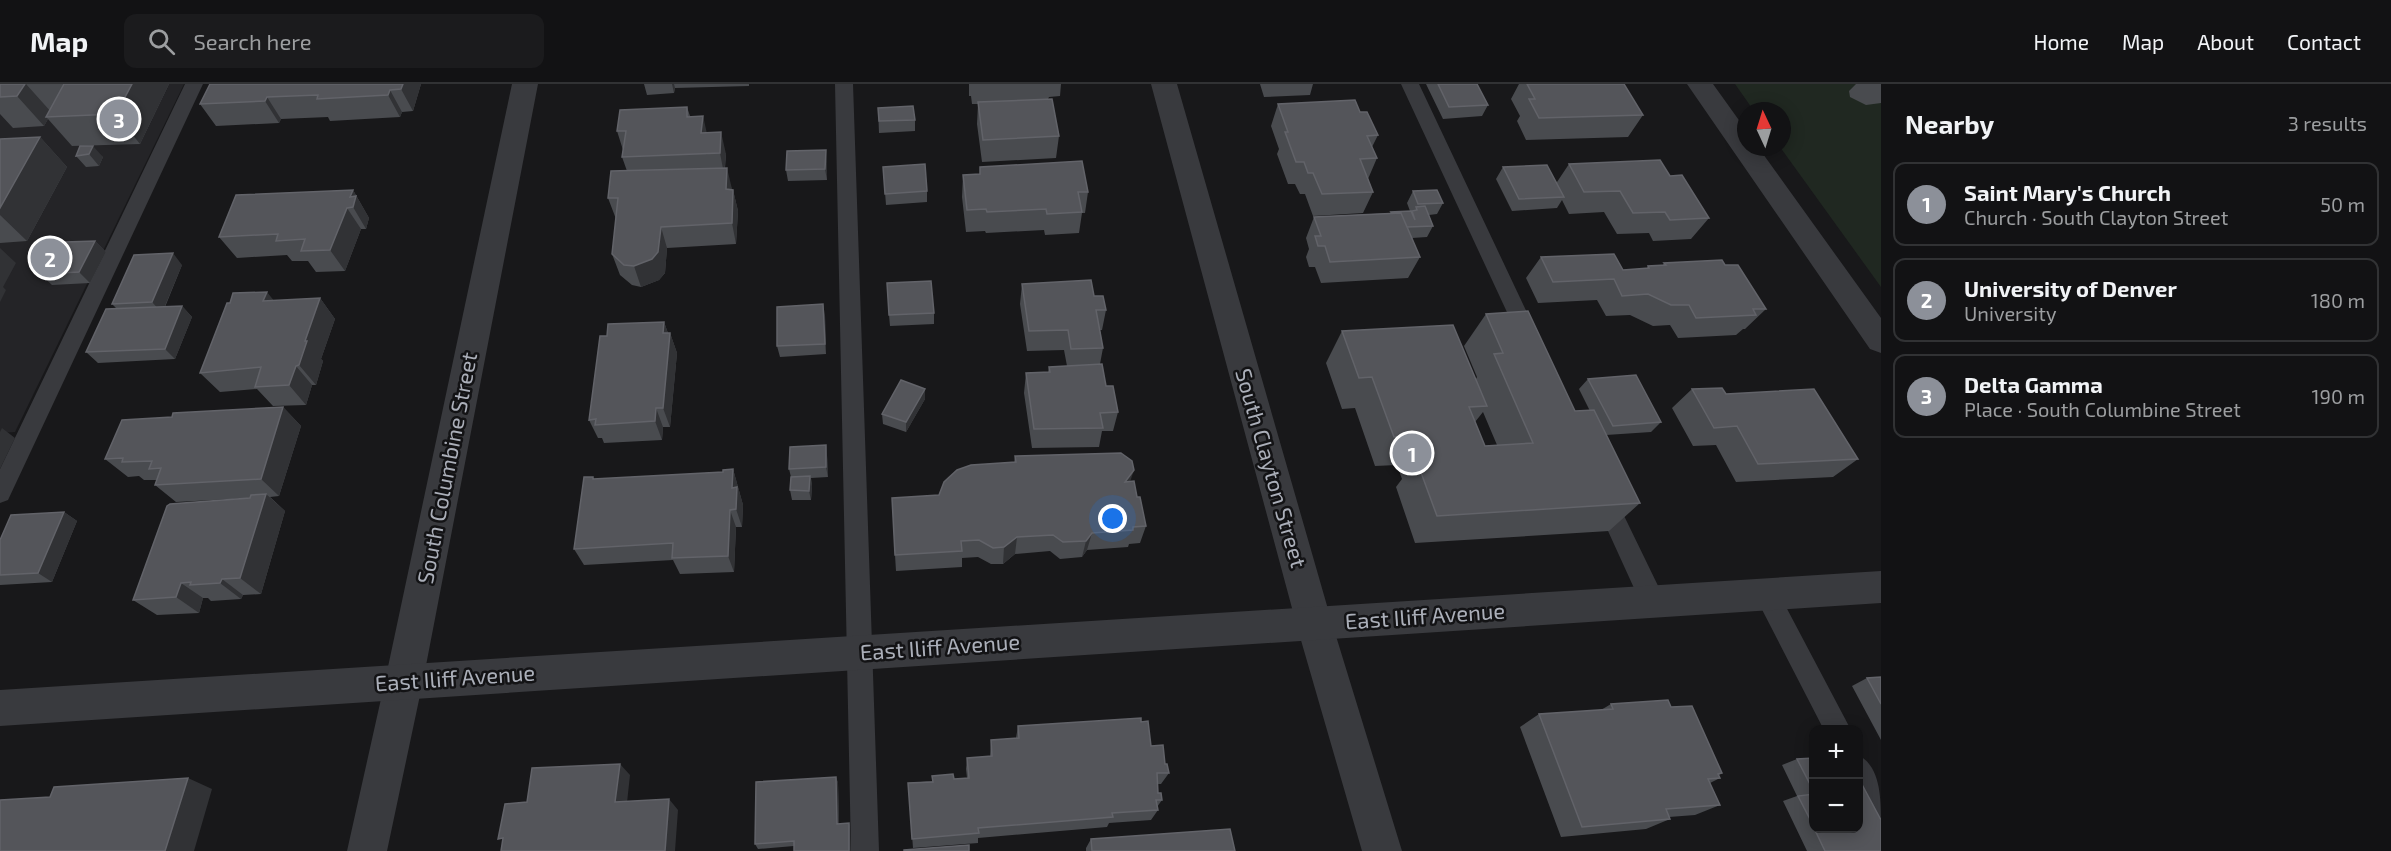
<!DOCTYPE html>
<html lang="en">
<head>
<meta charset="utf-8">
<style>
  body { margin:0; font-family:"Exo 2",sans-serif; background:#1b1b1d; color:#f1f3f6 }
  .controls { position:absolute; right:18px; bottom:18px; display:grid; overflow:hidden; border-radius:12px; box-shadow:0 3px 15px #0003 }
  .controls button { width:54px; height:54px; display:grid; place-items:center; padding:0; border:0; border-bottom:2px solid #313234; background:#121214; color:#f1f3f6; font:30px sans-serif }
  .compass { position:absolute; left:1737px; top:18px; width:54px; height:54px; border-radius:50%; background:#121214; box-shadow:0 3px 15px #0003; rotate:356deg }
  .you { position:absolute; left:1113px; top:435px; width:21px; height:21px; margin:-15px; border:4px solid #fff; border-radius:50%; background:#1a73e8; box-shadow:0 0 0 9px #1a73e833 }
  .badge { display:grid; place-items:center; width:39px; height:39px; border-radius:50%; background:#8c9099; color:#fff; font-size:20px; font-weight:700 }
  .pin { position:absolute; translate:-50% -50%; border:3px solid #fff; box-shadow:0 2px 6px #0006 }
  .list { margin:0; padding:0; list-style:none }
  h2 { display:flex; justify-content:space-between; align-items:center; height:78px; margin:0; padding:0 24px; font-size:26px }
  h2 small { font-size:20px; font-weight:400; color:#9c9ea0 }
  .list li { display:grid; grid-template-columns:39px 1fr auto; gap:18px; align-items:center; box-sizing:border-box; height:84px; margin:0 12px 12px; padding:0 12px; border:2px solid #313234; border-radius:12px }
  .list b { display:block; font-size:22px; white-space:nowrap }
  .list p { margin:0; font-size:20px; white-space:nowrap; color:#9c9ea0 }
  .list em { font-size:20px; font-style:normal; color:#9c9ea0 }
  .icon { flex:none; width:33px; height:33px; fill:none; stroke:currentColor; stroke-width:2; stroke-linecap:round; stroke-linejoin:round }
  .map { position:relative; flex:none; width:1881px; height:767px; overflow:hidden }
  header { display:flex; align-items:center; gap:36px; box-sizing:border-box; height:84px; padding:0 30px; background:#121214; border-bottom:2px solid #313234 }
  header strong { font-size:28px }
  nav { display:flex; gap:33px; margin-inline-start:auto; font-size:21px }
  .search { width:420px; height:54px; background:#1b1b1d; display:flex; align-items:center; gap:15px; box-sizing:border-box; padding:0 21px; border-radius:12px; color:#9c9ea0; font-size:22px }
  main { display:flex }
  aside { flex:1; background:#121214 }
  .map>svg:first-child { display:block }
  .built { fill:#242427 }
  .green { fill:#202821 }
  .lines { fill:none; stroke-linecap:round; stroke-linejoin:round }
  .service { fill:#393a3e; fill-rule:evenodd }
  .minor { fill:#393a3e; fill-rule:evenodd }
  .tertiary { fill:#393a3e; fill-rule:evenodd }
  .wall { fill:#494b4f; fill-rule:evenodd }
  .shaded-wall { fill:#313235 }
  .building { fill:#54555a; stroke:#626369; stroke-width:1.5 }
  .labels { text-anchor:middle; stroke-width:5; stroke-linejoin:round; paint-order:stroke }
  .street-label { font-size:22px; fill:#abafb9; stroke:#131315 }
</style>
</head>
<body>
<header>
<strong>Map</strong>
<div class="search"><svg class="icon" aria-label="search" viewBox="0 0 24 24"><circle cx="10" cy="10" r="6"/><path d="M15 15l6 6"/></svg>Search here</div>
<nav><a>Home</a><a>Map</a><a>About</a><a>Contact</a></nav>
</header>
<main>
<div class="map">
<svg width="1881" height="767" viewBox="0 0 1881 767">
  <rect width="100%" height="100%" fill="#18181a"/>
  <path class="built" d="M0 0H184L15 348 0 349Z"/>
  <path class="green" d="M1735 0H1881V203L1780 63 1782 27H1754Z"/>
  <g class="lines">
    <path class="service" d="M185 0H203L8 416 0 419V385Z
      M835 0H853L879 767H851Z
      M1401 0H1419L1539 254 1536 260 1529 262 1522 260 1519 254Z
      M1604 404 1612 407 1662 510 1665 518 1662 526 1653 529 1644 526 1593 414 1596 407Z
      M1766 499 1775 502 1851 646H1824L1754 510 1757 502Z
      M1858 671C1881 682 1881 716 1881 740 1854 728 1858 695 1858 671Z"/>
    <path class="minor" d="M512 0H538L423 597 387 767H347L385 597Z
      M1151 0H1177L1332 539 1402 767H1362L1296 539Z
      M1687 0H1713L1746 46V63H1758L1881 234V269L1870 265Z"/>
    <path class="tertiary" d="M1881 487V519L0 642V606Z"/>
  </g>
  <path class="wall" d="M0 0H169L140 60 72 62 48 35 44 42 13 44 0 30Z
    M210 0H421L413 27 402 28 400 33 330 37 328 33 281 35 279 39 216 42 200 20Z
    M644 0H749V2L675 4 674 9 647 11Z
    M969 0H1061L1060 12 1049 13 1048 15 1059 52 1056 74 982 78 977 40 978 20H972L971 12H969Z
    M1260 0H1313L1310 11 1264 13Z
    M1426 0H1477L1488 21 1482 32 1443 35Z
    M1519 0H1624L1643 31 1628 53 1526 56 1517 37 1520 32 1511 15Z
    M1856 0H1881V19L1866 21 1850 13 1849 7Z
    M1278 20 1360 28 1378 51 1372 63 1377 74 1368 95 1373 108 1363 129 1313 132 1305 110H1300L1295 100H1288L1277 70 1279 65 1271 42Z
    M687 23 690 32 707 49 726 70 725 84 732 106H733L738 127 736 160 667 164 665 189 659 196 641 203 632 201 620 191 612 170 616 135 608 114 627 87 622 73 623 66 617 47Z
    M878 24 915 36V47L879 49Z
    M40 53 67 83 27 157 0 159V55Z
    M80 62 103 73 99 82 86 83 76 72Z
    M827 78V96L788 97 786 86Z
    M1569 80 1670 92 1709 134 1691 155 1653 157 1649 149 1617 150 1604 128 1569 130 1562 116 1557 124 1512 127 1496 95 1503 83 1557 98Z
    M883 83 927 107V118L886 121Z
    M963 91 1088 108 1085 129H1082L1079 149 1045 151 1044 146 986 149 985 147 966 148 962 113Z
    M353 106 369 134 366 145H361L345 187 316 188 308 177H292L287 171 237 174 219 153Z
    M1413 107 1443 119 1437 130 1429 131 1433 142 1427 153 1412 154 1420 173 1408 194 1321 199 1315 183H1309L1306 173 1309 165 1306 154 1314 133 1390 129 1391 128 1410 127 1407 119Z
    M95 157 106 168 90 199 52 201 40 190 57 173Z
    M1541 173 1623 186 1646 185 1648 182H1662L1664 179 1725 181 1766 225 1745 245H1743L1736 251 1678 254 1670 241 1653 242 1630 231 1606 232 1597 216 1538 219 1526 194Z
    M182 181 165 223 182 222 192 233 175 275 98 279 86 268 117 225 112 220Z
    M1022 200 1094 212 1106 226 1102 246H1100L1103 264 1100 280 1106 302 1118 328 1113 347H1102L1099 363 1032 364 1024 309 1026 289 1048 288 1049 283 1067 282 1064 266 1027 267 1020 220Z
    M320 214 335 235 321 275 323 277 316 301H312L306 321 273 322 257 305 220 308 200 289 274 217Z
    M934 229V240L890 242 889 231Z
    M1486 230 1575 327H1590L1579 305 1588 295 1661 338 1651 348 1606 351 1640 419 1609 447 1415 459 1396 403 1402 395 1397 381 1375 382 1355 324 1342 325 1326 279 1342 247 1476 295 1477 293 1464 262ZM1483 328 1497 361 1485 362 1475 338Z
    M825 231 826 270 780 273 777 262Z
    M664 238 668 249H670L677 269 670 343H663L662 356 604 359 602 354H598L589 336 607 252Z
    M925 305V315L906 348 883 340 882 330Z
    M1692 305 1726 310 1858 375 1833 393 1736 398 1716 361 1693 362 1672 324Z
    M283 323 301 342 279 412 270 413 285 427 261 510 243 511 241 515 211 517 208 514H203L199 529 157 531 133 516 251 414 176 418 155 401 157 396H144L139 392 128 393 105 375 172 333Z
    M827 371 828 393 811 394 812 402 811 416H792L790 406 791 393 789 385Z
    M1015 372 1130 398 1137 413 1146 442 1140 459 1129 460 1128 463 1087 466 1082 473 1060 475 1050 467 1015 470 1003 480H991L978 473 962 474V483L896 487 895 471 939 411 1014 379Z
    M733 385 743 421 742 443H736L734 488 680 490 673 476 584 481 574 465 595 395 723 388Z
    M64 428 77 437 52 498 0 501V456Z
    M1881 593V656L1852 602 1867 594Z
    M1611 620 1671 623 1722 689 1719 691 1720 694 1710 699 1720 721 1695 731 1669 733 1670 735 1646 745 1561 753 1520 643 1539 630 1601 626Z
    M1141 638 1151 662 1165 680 1169 689 1161 700H1158V709L1162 716 1157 723 1158 726 1151 736 1109 739 1107 743 978 754V759L913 764 908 699 967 694 966 685 967 674 990 672 991 656 1016 654 1018 642Z
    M1814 674V744H1858L1881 767H1807L1783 717 1797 712 1782 681 1797 675Z
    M836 693 838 699 839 740 849 739 850 745 794 762 758 765 755 760Z
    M1091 755 1235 767H1086V764Z"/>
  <path class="shaded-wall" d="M25 0H26L52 29 46 33 48 35 44 42 17 12Z
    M132 0H169L140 60 116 30Z
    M403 0H421L413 27 401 5Z
    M672 0H674L675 4 674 9Z
    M390 6 402 28 400 33 388 11Z
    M267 13 281 35 279 39 265 17Z
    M703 32 708 54 707 71 701 49Z
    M721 48 726 70 724 90 720 69Z
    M40 53 67 83 27 157 0 131V124Z
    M93 62 103 73 99 82 89 70Z
    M826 66 827 78V96L825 85Z
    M727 84 732 105H726Z
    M353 106 369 134 366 145 353 123 350 113Z
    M733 106 738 127 736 160 732 139Z
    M347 124 361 145 345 187 330 166Z
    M661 143 667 164 665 189 659 196 641 203 634 182Z
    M95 157 106 168 90 199 79 188Z
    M0 164 16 179 3 203 6 206 0 218Z
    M173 169 182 181 162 229 152 218Z
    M267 208 283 228 263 217Z
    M320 214 335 235 321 275 323 277 316 301 299 281 305 257Z
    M823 220 825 231 826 270 825 260Z
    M182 222 192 233 175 275 165 265Z
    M664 238 670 255V249L677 269 670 343 663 324V249Z
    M296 282 312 301 306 321 289 301Z
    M925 305V315L906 348V338Z
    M283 323 301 342 279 412 261 395Z
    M656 324 663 343 662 356 655 337Z
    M2 344 15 354 0 385V348Z
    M826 361 827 371 828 393 826 383Z
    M733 385 743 421 742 443 736 425 732 404Z
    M1134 386 1128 404 1125 398Z
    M810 392 812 402 811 416 809 407Z
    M266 410 285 427 261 510 240 494Z
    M730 426 736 443 734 488 728 472Z
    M64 428 77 437 52 498 38 489Z
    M1092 449 1087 466 1082 473 1086 457Z
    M1017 453 1015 470 1003 480 1004 463Z
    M222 495 243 511 241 515 220 499Z
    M181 499 203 514 199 529 176 513Z
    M620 680 630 691 626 728 615 718Z
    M836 693 838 699 839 745 837 740Z
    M188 694 212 705 194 767H165Z
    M669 715 678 726 675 767H665Z
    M849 739 850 745 851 767H849Z"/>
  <path class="building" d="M0 0H25L17 12 0 13Z
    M64 0H132L116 30 46 33Z
    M210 0H403L401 5 390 6 388 11 317 15 318 11 267 13 265 17 200 20Z
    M1438 0H1477L1488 21 1449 23Z
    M1527 0H1624L1643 31 1539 34 1529 15H1535Z
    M1052 15 1059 52 983 56 978 18Z
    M1355 16 1360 28H1367L1378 51 1367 52 1377 74 1360 75 1373 108 1322 110 1313 89H1308L1304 78H1296L1285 48H1288L1278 20Z
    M913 22 915 36 879 37 878 24Z
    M687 23V33L703 32 701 49 721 48 720 69 622 73 626 47H617L620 26Z
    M40 53 0 124V55Z
    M80 62H93L89 70 76 72Z
    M826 66 825 85 786 86 787 67Z
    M1660 76 1670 92 1682 91 1709 134 1670 136 1665 128 1633 129 1620 107 1584 108 1569 80Z
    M1082 77 1088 108H1078L1082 128 1047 130 1046 125 987 128 986 125 967 126 963 91 980 90V83Z
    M925 80 927 107 885 110 883 83Z
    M1547 81 1564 113 1519 115 1503 83Z
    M727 84 726 105 733 106 732 139 661 143 658 168 652 175 634 182 624 181 612 170 618 114H608L611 87Z
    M353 106 350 113 356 112 353 123 347 124 330 166 301 167 305 155 276 157 278 150 219 153 236 111Z
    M1437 106 1443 119 1418 120 1413 107Z
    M1425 122 1433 142 1407 143 1401 129H1392L1391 128 1411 127 1415 136 1412 127 1417 126 1416 123Z
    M1401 129 1420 173 1330 178 1325 162H1318L1315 152H1321L1314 133Z
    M95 157 79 188 40 190 50 173H57L65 158Z
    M173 169 152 218 112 220 134 171Z
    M1614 170 1623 186 1649 184 1648 182 1666 181 1664 179 1722 176 1725 181H1738L1766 225H1753L1756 231 1696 234 1689 221H1671L1648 210 1622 212 1614 195 1553 198 1541 173Z
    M1091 196 1094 212H1103L1106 226H1096L1103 264 1071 265 1068 246 1029 247 1022 200Z
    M931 197 934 229 889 231 887 199Z
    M267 208 263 217 320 214 305 257H307L299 281 296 282 289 301 255 303 261 283 200 289 227 219H230L233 209Z
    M823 220 825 260 777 262V223Z
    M182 222 165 265 86 268 106 225Z
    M1528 227 1575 327 1594 326 1640 419 1437 432 1416 375 1425 374 1417 351 1394 353 1372 293 1359 294 1342 247 1453 241 1487 322 1469 323 1485 362 1533 359 1494 270 1503 269 1486 230Z
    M664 238 663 249H670L663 324H656L655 337 595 341 596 335 589 336 600 252H607L608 240Z
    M1102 280 1106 302H1113L1118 328 1100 329 1103 344 1034 345 1026 289 1050 288 1049 283Z
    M1636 291 1661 338 1613 342 1588 295Z
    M901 296 925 305 906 338 882 330Z
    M1722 304 1726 310 1814 305 1858 375 1758 380 1737 342 1714 344 1692 305Z
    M283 323 261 395 155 401 161 384 149 385 152 377 122 378 123 374 105 375 122 336 172 333 173 329Z
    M826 361V383L789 385 790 363Z
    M1121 369 1132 377 1134 386 1125 398 1134 397 1137 413H1140L1146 442 1133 443V446L1092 449 1086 457 1063 458 1053 451 1017 453 1004 463 993 464 979 456 961 457 962 467 895 471 892 414 939 411 944 398 957 386 971 381 1016 378 1015 372Z
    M733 385 732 404 737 403 736 425 730 426 728 472 672 474 673 459 574 465 584 393H593V395L723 388V386Z
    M810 392 809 407 790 406 791 393Z
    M266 410 240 494 222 495 220 499 190 501 191 498 181 499 176 513 133 516 167 422 170 420 250 414 251 411Z
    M64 428 38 489 0 491V456L11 431Z
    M1881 593V620L1867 594Z
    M1668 616 1671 623 1692 622 1722 689 1718 690 1720 694 1708 695 1720 721 1666 725 1670 735 1582 743 1539 630 1613 625 1611 620Z
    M1141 634V638L1148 637 1151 662 1163 661 1165 680H1167L1169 689H1157L1158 709H1161L1162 716H1156L1158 726 1112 729 1113 733 978 744 979 749 912 755 908 699 933 698 932 692 953 690 954 695 969 694 967 674 992 672 991 656 1019 654 1018 642Z
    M1814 674V708L1797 675Z
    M620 680 615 718 669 715 665 767H501L503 754 498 755 505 720 527 718 532 684Z
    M836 693 837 740 849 739V767H794V757L755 760 756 698Z
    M1858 693 1881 736V767H1825L1814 744H1858Z
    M188 694 165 767H0V716L50 713 54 703Z
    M1814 710V743L1798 712Z
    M1230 745 1235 767H1092L1091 755Z
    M969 761V767H904V766Z"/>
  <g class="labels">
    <g class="street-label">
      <text transform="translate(447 384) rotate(-79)" y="8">South Columbine Street</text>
      <text transform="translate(1271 384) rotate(74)" y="8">South Clayton Street</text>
      <text transform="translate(1425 532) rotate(-4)" y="8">East Iliff Avenue</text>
      <text transform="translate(940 563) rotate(-4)" y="8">East Iliff Avenue</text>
      <text transform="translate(455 594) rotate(-4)" y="8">East Iliff Avenue</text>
    </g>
  </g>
</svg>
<div class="controls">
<button>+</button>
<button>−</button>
</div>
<svg class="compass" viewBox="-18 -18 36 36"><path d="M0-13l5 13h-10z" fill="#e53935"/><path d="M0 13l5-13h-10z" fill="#9c9ea0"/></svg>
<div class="you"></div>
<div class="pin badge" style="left:1412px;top:369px">1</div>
<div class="pin badge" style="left:50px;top:174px">2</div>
<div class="pin badge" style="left:119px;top:35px">3</div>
</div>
<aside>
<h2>Nearby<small>3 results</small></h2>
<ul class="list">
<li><span class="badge">1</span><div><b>Saint Mary's Church</b><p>Church · South Clayton Street</p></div><em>50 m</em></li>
<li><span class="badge">2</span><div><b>University of Denver</b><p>University</p></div><em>180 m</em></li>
<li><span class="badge">3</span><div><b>Delta Gamma</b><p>Place · South Columbine Street</p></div><em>190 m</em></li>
</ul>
</aside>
</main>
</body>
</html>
